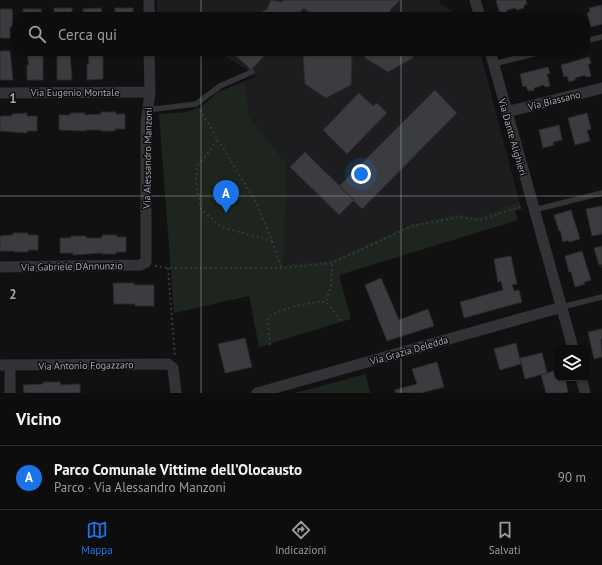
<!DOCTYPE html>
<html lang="it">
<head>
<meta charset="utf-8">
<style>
  body { margin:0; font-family:"PT Sans",sans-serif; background:#1b1b1c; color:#f1f3f6 }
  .controls { position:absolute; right:12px; bottom:12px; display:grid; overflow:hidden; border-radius:8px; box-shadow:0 1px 3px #0004 }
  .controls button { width:36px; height:36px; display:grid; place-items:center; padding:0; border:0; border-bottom:1px solid #2d2d2e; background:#0d0d0e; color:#f1f3f6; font:20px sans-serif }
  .you { position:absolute; left:361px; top:174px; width:14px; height:14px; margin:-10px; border:3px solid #fff; border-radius:50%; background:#1a73e8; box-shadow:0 0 0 6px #1a73e833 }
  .badge { display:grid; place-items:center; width:26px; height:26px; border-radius:50%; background:#1a73e8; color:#fff; font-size:13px; font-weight:700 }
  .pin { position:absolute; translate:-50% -33px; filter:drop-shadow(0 1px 2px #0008) }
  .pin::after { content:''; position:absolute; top:21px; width:14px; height:12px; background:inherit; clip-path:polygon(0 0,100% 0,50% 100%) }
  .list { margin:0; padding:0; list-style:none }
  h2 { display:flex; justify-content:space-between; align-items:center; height:52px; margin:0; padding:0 16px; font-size:17px }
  h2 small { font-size:13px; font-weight:400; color:#9a9c9e }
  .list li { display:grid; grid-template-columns:26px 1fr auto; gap:12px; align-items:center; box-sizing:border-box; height:64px; padding:0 16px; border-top:1px solid #2d2d2e }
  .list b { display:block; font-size:15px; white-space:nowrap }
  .list p { margin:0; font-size:13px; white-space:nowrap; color:#9a9c9e }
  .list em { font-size:13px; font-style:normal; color:#9a9c9e }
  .icon { flex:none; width:22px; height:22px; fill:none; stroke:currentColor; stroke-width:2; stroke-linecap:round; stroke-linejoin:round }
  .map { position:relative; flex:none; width:602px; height:393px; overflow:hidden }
  .search { position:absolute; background:#0d0d0e; box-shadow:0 1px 3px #0004; left:12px; right:12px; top:12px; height:44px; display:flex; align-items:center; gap:10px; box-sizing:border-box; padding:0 14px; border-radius:16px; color:#9a9c9e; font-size:15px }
  .sheet { height:116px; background:#0d0d0e }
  nav { display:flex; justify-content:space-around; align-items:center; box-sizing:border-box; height:56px; border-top:1px solid #2d2d2e; background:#0d0d0e; font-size:11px; color:#9a9c9e }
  nav a { display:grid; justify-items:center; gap:2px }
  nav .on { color:#1a73e8 }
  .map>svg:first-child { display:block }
  .built { fill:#1d1d1f }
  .green { fill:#1d251e }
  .building { fill:#3a3c3f; stroke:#2b2b2e }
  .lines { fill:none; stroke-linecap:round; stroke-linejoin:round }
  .path { stroke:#38393e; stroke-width:2; stroke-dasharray:2 3; stroke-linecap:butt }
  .service { stroke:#323237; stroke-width:5.5 }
  .minor { stroke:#323237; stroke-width:11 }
  .grid { fill:none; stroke:#a1a7b3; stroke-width:1; stroke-opacity:0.55 }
  .labels { text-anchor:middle; stroke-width:3; stroke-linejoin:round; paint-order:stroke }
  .street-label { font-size:10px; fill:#a1a7b3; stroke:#0c0c0d }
  .grid-label { font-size:13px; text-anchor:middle; font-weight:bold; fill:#a1a7b3; stroke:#0c0c0d; stroke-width:3; stroke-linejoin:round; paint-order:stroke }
</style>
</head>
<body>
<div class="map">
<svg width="602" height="393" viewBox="0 0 602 393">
  <rect width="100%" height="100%" fill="#111112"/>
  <path class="built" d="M157 0H439L440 4 461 17H157Z
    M158 51H480L519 201 480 217 458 214 411 224 331 260 282 265 287 164 249 116 245 81 257 76 221 54 158 52Z"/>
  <path class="green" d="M245 81 249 116 287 164 283 265 331 260 411 224 458 214 480 217 519 201 522 209 515 211 518 220 339 275 351 319 259 347 249 296 174 313 159 114 187 112 201 107 218 92Z
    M366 374 370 393H295Z"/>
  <path class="building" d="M271 0 282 2 284 0H400L390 10 391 17H377V12L371 13 367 17H310L312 15 304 8 295 17H259L258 14 267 9Z
    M496 0H526L527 4 524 5V8L517 10 516 8 507 10V12L501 14 500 11H499Z
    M602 5V24L591 27 587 13 590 12 589 8Z
    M54 8H72V17H54Z
    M101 8 102 17H84L83 9Z
    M115 8H133V17H115Z
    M0 9H12L13 27H10V38H0Z
    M23 9H41L42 17H24Z
    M574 12 575 17H552Z
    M0 51H10L13 80H0Z
    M237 51H269L251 70 234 54Z
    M312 51H342L352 56 351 85 326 98 305 84 303 57Z
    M365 51H413V58L388 72 365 58Z
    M57 52H70L72 80H57Z
    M88 52H103V79L87 80V64H89Z
    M27 53H43V80H27V65H29Z
    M589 57 591 64H588L591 76 586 77 585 75 575 78V80L569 82 567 76 564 77 561 65Z
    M548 67 550 73 547 74 550 86 545 87 544 85 534 88V90L528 91 526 86 523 87 520 74Z
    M435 90 457 113 362 209 339 186Z
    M359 93 373 106 377 103 387 113 347 154 323 130Z
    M101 112H116V114H125V129H115V131H101V130H85V131L59 130V115H70V113H85V115L101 114Z
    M27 113V116H37V131H27V133L0 131V116H12V114Z
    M587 113 591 129 587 130 590 141 575 145 568 118Z
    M559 125 562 140 553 142 554 145 543 148 539 130Z
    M305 152 354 200 339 215 290 167Z
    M602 206V234L592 236 586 209Z
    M571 210 580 239 569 242 568 240 563 242 560 230 559 231 554 215Z
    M13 233H28V235H38V250H28V252H14V251H0V236L13 235Z
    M102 235H117V237H126V252H116V254H102V253L73 255V253H60V238H71V236H86V238H102Z
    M602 246V268L601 264 599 265 594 248Z
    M582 251 591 280 584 282 585 284 575 287 571 272H569L565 256Z
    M511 256 517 284 512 285 514 291 519 290 522 302 464 318 460 302 503 290 501 281 498 282 494 259Z
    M381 278 399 320 428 309 434 326 387 341 365 285Z
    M113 283H134V285H154V306H135V304H114Z
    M602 329V339H601L602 357 594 359 588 332Z
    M245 338 252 367 225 373 218 344Z
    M516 343 521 364 500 370 494 349Z
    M542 353 547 373 525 379 520 358Z
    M437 362 444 387 421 393H396L395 390 417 384 412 369Z
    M557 370V378H565L568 392 563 393H546L541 375Z
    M43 382H60L61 385 80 384V393H24L23 385 43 384Z"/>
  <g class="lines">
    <path class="path" d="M200 110 257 204 272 241 281 267
      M217 140 210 151 197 166 196 182 201 209 221 227 272 241
      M155 266 168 268H281L332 263 412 226 459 217 479 220 523 206
      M168 268 175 357
      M327 303 342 322
      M270 345 268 317C283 309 309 301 326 302L331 285 332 263"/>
    <path class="service" d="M585 41 602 37
      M493 64 546 51
      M147 110 196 104 220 86 252 72
      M534 210 602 193
      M562 307 602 297"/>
    <path class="minor" d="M149 0V17
      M475 0 480 17
      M490 51 573 348
      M0 93 150 92
      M506 112 602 88
      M0 267 140 265 146 262V123L150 92 149 51
      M0 365 168 364 173 368 176 393
      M10 365V393
      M581 378 585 393
      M257 393 562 307"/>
  </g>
  <path class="grid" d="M201 0V17M401 0V17M201 51V393M401 51V393M0 196H602"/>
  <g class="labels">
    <g class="street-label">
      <text x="75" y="96">Via Eugenio Montale</text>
      <text transform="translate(554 100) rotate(-14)" y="4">Via Biassano</text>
      <text transform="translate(513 137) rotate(74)" y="4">Via Dante Alighieri</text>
      <text transform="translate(147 158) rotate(-89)" y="4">Via Alessandro Manzoni</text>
      <text transform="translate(72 266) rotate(-1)" y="4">Via Gabriele D'Annunzio</text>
      <text transform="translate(409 350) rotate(-16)" y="4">Via Grazia Deledda</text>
      <text transform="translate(86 365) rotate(-1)" y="4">Via Antonio Fogazzaro</text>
    </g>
  </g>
  <g class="grid-label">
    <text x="13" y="103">1</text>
    <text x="13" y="299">2</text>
  </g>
</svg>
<div class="controls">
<button><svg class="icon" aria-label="layers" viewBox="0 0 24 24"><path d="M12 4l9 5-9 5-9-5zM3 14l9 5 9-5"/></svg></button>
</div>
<div class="you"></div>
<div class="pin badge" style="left:226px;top:213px">A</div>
<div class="search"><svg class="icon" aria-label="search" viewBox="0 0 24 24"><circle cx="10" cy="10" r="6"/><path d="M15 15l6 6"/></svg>Cerca qui</div>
</div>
<section class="sheet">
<h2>Vicino<small></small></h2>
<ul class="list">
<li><span class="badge">A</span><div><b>Parco Comunale Vittime dell’Olocausto</b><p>Parco · Via Alessandro Manzoni</p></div><em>90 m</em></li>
</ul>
</section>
<nav>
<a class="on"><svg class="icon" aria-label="map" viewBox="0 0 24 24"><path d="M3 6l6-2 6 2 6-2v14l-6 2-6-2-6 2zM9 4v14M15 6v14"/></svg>Mappa</a>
<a><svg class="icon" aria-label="directions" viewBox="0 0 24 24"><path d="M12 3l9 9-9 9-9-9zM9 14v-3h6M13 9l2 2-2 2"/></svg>Indicazioni</a>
<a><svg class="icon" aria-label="saved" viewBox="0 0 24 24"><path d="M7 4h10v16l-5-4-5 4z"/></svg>Salvati</a>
</nav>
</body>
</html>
